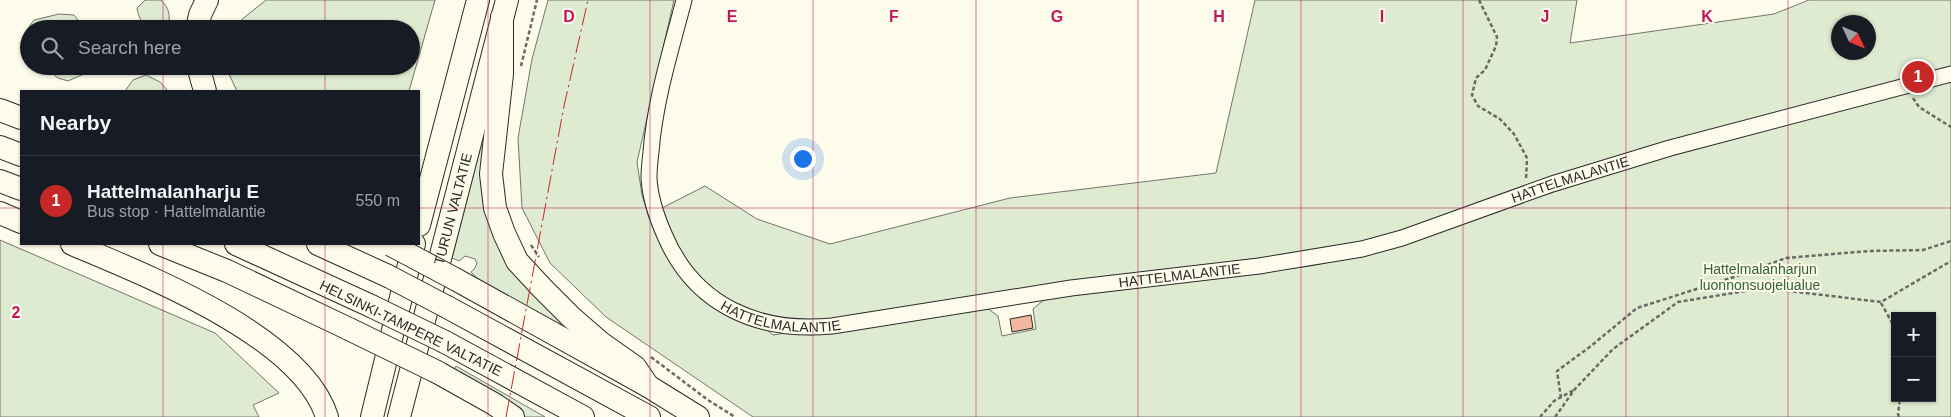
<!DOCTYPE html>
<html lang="en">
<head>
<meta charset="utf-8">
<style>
  body { margin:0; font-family:Helvetica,sans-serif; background:#242831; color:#f1f3f6 }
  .controls { position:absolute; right:15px; bottom:15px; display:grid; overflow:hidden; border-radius:0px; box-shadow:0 1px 4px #0004 }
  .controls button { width:45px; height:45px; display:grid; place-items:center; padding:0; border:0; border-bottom:1px solid #363941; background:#171b24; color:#f1f3f6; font:25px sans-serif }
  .compass { position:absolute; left:1831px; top:15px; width:45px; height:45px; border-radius:50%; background:#171b24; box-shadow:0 1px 4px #0004; rotate:134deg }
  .you { position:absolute; left:802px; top:158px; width:18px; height:18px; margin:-12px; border:4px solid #fff; border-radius:50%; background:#1a73e8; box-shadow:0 0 0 8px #1a73e833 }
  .badge { display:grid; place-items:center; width:32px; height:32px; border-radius:50%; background:#c62828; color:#fff; font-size:16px; font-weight:700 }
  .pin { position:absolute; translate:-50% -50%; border:2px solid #fff; box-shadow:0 1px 5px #0006 }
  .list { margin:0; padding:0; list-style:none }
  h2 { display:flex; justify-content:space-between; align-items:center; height:65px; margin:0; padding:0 20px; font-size:21px }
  h2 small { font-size:16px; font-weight:400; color:#9ea1a6 }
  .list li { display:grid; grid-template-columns:32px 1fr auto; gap:15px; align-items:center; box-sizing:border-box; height:90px; padding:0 20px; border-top:1px solid #363941 }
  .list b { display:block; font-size:19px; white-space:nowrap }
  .list p { margin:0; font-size:16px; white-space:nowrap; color:#9ea1a6 }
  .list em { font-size:16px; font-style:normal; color:#9ea1a6 }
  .icon { flex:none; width:28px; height:28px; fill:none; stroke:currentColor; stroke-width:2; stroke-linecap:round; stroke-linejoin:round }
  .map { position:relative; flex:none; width:1951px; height:417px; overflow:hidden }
  .search { position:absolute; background:#171b24; box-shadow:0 1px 4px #0004; left:20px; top:20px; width:400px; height:55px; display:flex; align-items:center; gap:12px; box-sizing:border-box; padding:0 18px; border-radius:28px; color:#9ea1a6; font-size:19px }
  .panel { position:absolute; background:#171b24; box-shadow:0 1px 4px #0004; left:20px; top:90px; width:400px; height:155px; border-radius:0px }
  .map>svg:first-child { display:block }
  .green { fill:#deebd1; stroke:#74746e; fill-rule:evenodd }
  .building { fill:#f2b8a0; stroke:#2b2b2b }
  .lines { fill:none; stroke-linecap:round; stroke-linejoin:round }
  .minor-casing { stroke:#2b2b2b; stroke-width:17 }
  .highway-casing { stroke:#2b2b2b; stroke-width:24 }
  .path { stroke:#6a6964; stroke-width:2.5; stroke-dasharray:4 2.5; stroke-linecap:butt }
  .minor { stroke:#fdfbea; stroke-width:15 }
  .highway { stroke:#fdfbea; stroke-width:22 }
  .highway-bridge-casing { stroke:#2b2b2b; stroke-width:24; stroke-linecap:butt }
  .highway-bridge { stroke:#fdfbea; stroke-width:22 }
  .power { stroke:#c62828; stroke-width:1; stroke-dasharray:18 4 2.5 4; stroke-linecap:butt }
  .grid { fill:none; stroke:#c2185b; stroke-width:1; stroke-opacity:0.55 }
  .labels { text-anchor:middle; stroke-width:4; stroke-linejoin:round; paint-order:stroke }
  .street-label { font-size:14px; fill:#2b2b2b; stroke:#fdfbea }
  .park-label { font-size:14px; fill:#34623c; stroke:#fdfbea }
  .grid-label { font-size:16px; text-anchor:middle; font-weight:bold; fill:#c2185b; stroke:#fdfbea; stroke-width:4; stroke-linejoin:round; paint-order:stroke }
</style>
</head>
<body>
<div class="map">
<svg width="1951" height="417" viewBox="0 0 1951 417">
  <rect width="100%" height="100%" fill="#fdfbea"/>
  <path class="green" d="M145 0H161C170 9 171 17 167 29 150 29 140 27 137 8Z
    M266 0H435L409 91H237L225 66H411V29H230Z
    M548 0H674L637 162 642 195 649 218 675 270 697 295 730 317 765 328 773 335 786 333 812 335 987 308 998 316 1002 336 1036 329 1033 309 1045 299 1310 266 1367 255 1619 170 1951 80V417H753L606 317 550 263 522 208 518 138 532 59ZM1895 316H1932V398H1895Z
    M1255 0H1577L1570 43 1774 14 1809 0H1951V68L1594 164 1511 191 1425 224 1363 242 1307 252 1056 284 841 319C772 324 710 311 676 244 670 233 666 220 662 208L705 186 757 219 830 244 1010 198 1216 173ZM1838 22H1868V52H1838Z
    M59 14 74 15 85 29H29V36L26 31 34 20Z
    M43 66H87L84 74 68 81 58 78Z
    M146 75 160 82 168 91H125L133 80Z
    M482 141 486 143 488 197 581 337 485 287 471 272 475 268 477 263 475 259 465 256 459 261 452 258Z
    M0 240 215 333 279 393 253 405 259 417H0Z
    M456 366 545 417H523L452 373Z"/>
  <path class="building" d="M1031 315 1033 328 1012 332 1010 319Z"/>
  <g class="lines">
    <g class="minor-casing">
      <g id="minor">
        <path id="s1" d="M684 0C671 50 655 100 651 152 650 160 649 169 649 178 650 198 657 218 665 236 695 306 759 333 832 326L1071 288 1259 266 1362 249 1402 238 1552 184 1670 148 1951 74"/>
      </g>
    </g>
    <g class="highway-casing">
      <g id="highway">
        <path d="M502 17V74L491 174 495 208 504 233 517 261 542 288 571 317 601 343 635 367 648 386"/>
        <path d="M197 29 200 15 207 0"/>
        <path d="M198 66 205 91"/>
        <path d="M0 110 21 118"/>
        <path d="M0 147 21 155"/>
        <path d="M0 181 21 189"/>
        <path d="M0 213 21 222"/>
        <path d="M419 225 478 0"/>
        <path d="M72 244C145 275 302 336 327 417"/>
        <path d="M160 244 227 271 349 329"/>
        <path d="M236 244 371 306"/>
        <path d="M318 244 388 276"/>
        <path d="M455 279 648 386 698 417"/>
        <path d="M447 307 649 417"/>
        <path d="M445 342 583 417"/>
        <path d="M437 372 494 404 513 417"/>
        <path d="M372 417 414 244"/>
        <path id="s2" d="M399 417 507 0"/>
      </g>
    </g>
    <path class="path" d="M1479 0 1497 37 1496 46 1485 70 1476 78 1472 95 1478 106 1500 119 1514 134 1527 158 1526 180
      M521 66 537 0
      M1913 98 1919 107 1951 127
      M531 245 539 257
      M1881 303 1895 328
      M651 357 708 400 735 417
      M1561 398 1557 371 1591 346 1637 308 1734 277 1786 258 1869 251 1923 250 1951 241
      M1540 417 1554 401 1574 390
      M1555 417 1575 389 1613 349 1678 302 1764 288 1881 302 1951 261
      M1899 417 1898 414 1900 398"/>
    <use href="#minor" class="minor"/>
    <use href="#highway" class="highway"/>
    <g class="highway-bridge-casing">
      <path id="highway-bridge" d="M391 245 455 279
        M388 276 447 307
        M371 306 445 342
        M349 329 437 372"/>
    </g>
    <use href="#highway-bridge" class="highway-bridge"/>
    <path class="power" d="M506 417 564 106 588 0"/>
  </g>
  <path class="grid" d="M163 0V29M325 0V29M488 0V417M650 0V417M813 0V417M976 0V417M1138 0V417M1301 0V417M1463 0V417M1626 0V417M1788 0V417M163 66V91M325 66V91M0 208H21M419 208H1951M163 244V417M325 244V417"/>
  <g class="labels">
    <g class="street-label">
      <text dy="5" stroke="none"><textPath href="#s1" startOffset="1202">HATTELMALANTIE</textPath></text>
      <text dy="5" stroke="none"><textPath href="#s2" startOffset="215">TURUN VALTATIE</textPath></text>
      <text dy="5" stroke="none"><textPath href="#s1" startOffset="798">HATTELMALANTIE</textPath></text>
      <text dy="5" stroke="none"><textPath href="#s1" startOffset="394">HATTELMALANTIE</textPath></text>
      <text transform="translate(411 328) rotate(26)" y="5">HELSINKI-TAMPERE VALTATIE</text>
    </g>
    <g class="park-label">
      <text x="1760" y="274">Hattelmalanharjun<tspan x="1760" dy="16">luonnonsuojelualue</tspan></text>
    </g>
  </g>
  <g class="grid-label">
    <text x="569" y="22">D</text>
    <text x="732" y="22">E</text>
    <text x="894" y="22">F</text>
    <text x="1057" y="22">G</text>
    <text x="1219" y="22">H</text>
    <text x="1382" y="22">I</text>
    <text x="1545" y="22">J</text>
    <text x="1707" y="22">K</text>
    <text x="16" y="318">2</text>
  </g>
</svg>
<div class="controls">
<button>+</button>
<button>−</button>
</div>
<svg class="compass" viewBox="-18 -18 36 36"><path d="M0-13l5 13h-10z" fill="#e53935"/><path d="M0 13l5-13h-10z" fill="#9ea1a6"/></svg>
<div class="you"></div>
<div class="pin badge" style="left:1918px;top:77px">1</div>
<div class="search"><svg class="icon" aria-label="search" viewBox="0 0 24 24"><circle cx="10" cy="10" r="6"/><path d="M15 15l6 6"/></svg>Search here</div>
<section class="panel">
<h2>Nearby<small></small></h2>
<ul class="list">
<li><span class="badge">1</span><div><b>Hattelmalanharju E</b><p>Bus stop · Hattelmalantie</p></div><em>550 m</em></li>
</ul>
</section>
</div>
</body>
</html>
